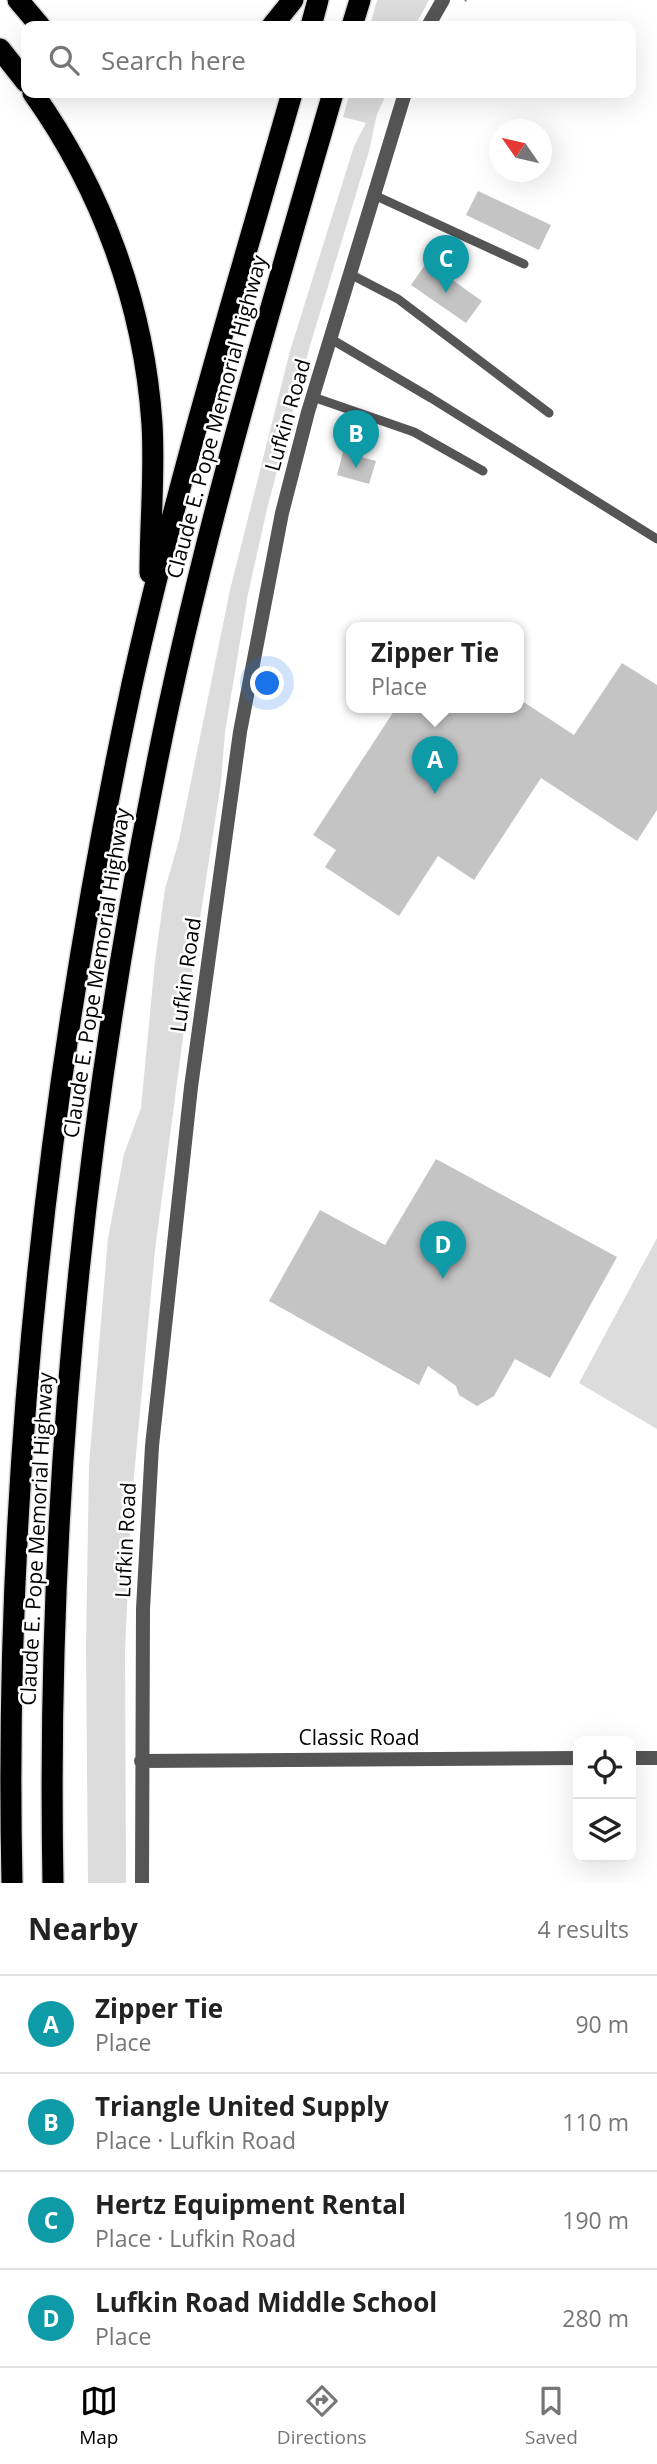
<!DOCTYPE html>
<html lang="en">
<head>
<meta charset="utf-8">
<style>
  body { margin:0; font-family:"Open Sans",sans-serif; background:#f2f2f2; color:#222 }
  .controls { position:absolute; right:21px; bottom:21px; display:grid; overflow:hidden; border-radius:14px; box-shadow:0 7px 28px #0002 }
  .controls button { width:63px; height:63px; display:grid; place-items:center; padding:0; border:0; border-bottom:2px solid #e0e0e0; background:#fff; color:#222; font:35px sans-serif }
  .compass { position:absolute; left:489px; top:119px; width:63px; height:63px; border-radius:50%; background:#fff; box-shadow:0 7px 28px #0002; rotate:304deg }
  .you { position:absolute; left:268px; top:684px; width:24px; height:24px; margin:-18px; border:5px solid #fff; border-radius:50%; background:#1a73e8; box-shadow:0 0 0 10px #1a73e833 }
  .badge { display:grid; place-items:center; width:46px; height:46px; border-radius:50%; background:#000; color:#fff; font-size:23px; font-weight:700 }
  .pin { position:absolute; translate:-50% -58px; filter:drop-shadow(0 2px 4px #0008) }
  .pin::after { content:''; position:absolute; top:37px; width:24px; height:21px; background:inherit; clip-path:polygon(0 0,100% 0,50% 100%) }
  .popup { position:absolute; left:346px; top:622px; width:178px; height:91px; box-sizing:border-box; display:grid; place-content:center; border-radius:14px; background:#fff; filter:drop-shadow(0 2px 5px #0005); font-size:23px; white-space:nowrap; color:#767676 }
  .popup b { font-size:26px; color:#222 }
  .popup::after { content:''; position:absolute; left:50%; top:100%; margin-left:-14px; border:14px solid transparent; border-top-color:#fff }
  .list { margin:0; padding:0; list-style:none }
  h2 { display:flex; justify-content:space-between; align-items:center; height:91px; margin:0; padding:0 28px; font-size:30px }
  h2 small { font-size:23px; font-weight:400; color:#767676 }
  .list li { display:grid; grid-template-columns:46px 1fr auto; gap:21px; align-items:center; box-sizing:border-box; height:98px; padding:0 28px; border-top:2px solid #e0e0e0 }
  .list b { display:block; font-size:26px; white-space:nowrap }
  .list p { margin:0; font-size:23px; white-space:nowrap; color:#767676 }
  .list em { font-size:23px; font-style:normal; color:#767676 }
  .icon { flex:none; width:38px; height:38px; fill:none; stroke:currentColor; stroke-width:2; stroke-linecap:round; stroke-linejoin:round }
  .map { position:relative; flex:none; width:657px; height:1883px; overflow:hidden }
  .search { position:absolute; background:#fff; box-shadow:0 7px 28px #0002; left:21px; right:21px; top:21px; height:77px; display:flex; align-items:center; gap:18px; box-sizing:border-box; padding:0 24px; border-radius:14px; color:#767676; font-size:26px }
  .sheet { height:483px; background:#fff }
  nav { display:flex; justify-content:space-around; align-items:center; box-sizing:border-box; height:98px; border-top:2px solid #e0e0e0; background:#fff; font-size:19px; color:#767676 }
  nav a { display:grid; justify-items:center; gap:4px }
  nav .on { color:#000 }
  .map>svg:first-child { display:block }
  .green { fill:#dcdcdc }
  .building { fill:#c4c4c4 }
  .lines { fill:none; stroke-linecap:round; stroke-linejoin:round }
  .highway-casing { stroke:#dbdbdb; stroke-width:24 }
  .path { stroke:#777; stroke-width:2.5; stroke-dasharray:2 3.5; stroke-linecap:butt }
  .lane { stroke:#555; stroke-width:9 }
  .street { stroke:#555; stroke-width:14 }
  .highway { stroke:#000; stroke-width:21 }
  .labels { text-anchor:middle; stroke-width:5; stroke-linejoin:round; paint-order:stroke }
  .street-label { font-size:21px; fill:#000; stroke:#fff }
</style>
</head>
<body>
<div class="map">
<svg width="657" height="1883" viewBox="0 0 657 1883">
  <rect width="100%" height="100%" fill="#fff"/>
  <path class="green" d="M377 0H429L415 26H370Z
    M350 93H387L377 114 369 151 309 349 267 509 248 594 225 732 221 782 190 984 155 1250 132 1498 125 1651 126 1883H88L86 1646 89 1465 108 1238 124 1154 141 1108 155 961 165 889 179 840 230 590 290 351 354 146 366 123 343 117Z
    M657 1238V1429L579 1383Z"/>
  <path class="building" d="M478 191 551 225 539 250 466 215Z
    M427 262 482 301 466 323 411 285Z
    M343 452 376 461 369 484 337 475Z
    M622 663 657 685V810L637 841 541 778 474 880 438 856 399 916 325 867 336 850 313 835 396 708H519V699L574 735Z
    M436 1159 617 1257 550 1378 515 1359 494 1396 477 1406 459 1395 456 1386 428 1366 419 1385 269 1301 320 1210 385 1245Z"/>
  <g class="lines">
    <g class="highway-casing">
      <path id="highway" d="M18 0 40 26
        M272 26 293 0
        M311 26 318 0
        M352 26 360 0
        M0 49 26 82
        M33 93C102 190 144 305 152 424 155 473 150 524 150 573
        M12 1883C3 1481 48 1077 132 684 176 485 236 289 292 93
        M53 1883C46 1514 81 1144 153 783 198 549 267 321 333 93"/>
    </g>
    <path class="path" d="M465 1 466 0"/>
    <path class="lane" d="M374 195 524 264
      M350 274 398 299 549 413
      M331 339 431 398 657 539
      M313 397 414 432 483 471"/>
    <path class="street" d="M428 26 443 0
      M631 1758H657
      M141 1761 578 1758
      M142 1883 143 1609 152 1446 191 1087 240 732 282 513 308 412 405 93"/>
    <use href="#highway" class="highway"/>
  </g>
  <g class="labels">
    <g class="street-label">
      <text transform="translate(288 415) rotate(-74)" y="7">Lufkin Road</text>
      <text transform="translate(217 417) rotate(-75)" y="7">Claude E. Pope Memorial Highway</text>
      <text transform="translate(97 973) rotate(-81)" y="7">Claude E. Pope Memorial Highway</text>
      <text transform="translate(186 975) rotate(-82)" y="7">Lufkin Road</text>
      <text transform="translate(37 1539) rotate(-87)" y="7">Claude E. Pope Memorial Highway</text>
      <text transform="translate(126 1540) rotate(-87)" y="7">Lufkin Road</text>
      <text x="359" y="1745">Classic Road</text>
    </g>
  </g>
</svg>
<div class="controls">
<button><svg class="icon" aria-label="locate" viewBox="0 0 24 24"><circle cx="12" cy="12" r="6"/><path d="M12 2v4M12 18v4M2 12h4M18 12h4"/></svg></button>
<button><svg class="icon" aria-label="layers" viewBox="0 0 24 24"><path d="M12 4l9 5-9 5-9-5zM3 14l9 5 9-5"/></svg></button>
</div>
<svg class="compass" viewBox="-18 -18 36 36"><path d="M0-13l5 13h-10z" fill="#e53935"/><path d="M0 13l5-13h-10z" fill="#767676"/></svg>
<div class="you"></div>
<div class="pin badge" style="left:435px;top:794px;background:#0f9aa8">A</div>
<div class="popup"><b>Zipper Tie</b>Place</div>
<div class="pin badge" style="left:356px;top:468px;background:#0f9aa8">B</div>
<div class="pin badge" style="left:446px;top:293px;background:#0f9aa8">C</div>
<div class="pin badge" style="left:443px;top:1279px;background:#0f9aa8">D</div>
<div class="search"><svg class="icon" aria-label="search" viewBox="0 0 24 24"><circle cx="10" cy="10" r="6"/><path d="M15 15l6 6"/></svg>Search here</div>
</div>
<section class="sheet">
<h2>Nearby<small>4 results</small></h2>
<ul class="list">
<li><span class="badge" style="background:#0f9aa8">A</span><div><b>Zipper Tie</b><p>Place</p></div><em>90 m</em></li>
<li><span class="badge" style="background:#0f9aa8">B</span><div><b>Triangle United Supply</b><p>Place · Lufkin Road</p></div><em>110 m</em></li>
<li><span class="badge" style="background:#0f9aa8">C</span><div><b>Hertz Equipment Rental</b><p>Place · Lufkin Road</p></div><em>190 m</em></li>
<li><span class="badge" style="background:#0f9aa8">D</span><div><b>Lufkin Road Middle School</b><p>Place</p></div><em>280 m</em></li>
</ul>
</section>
<nav>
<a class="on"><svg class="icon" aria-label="map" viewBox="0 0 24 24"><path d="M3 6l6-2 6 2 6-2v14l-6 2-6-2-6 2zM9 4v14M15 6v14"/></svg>Map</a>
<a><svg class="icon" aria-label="directions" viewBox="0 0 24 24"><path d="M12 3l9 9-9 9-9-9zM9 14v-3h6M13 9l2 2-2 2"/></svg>Directions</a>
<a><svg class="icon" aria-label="saved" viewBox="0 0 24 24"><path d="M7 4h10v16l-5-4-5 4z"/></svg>Saved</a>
</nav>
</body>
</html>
